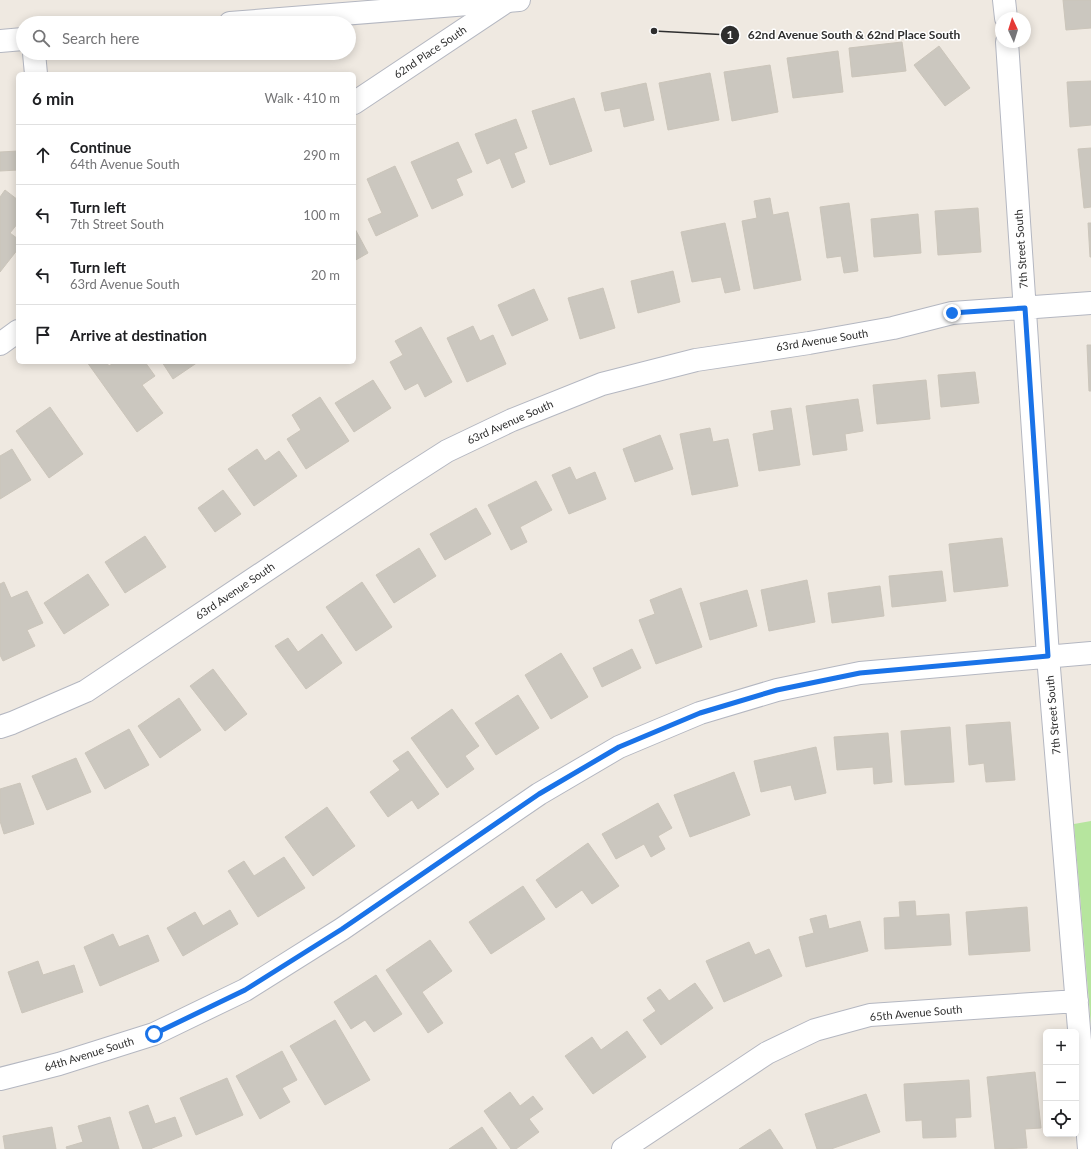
<!DOCTYPE html>
<html lang="en">
<head>
<meta charset="utf-8">
<style>
  body { margin:0; font-family:Lato,sans-serif; background:#f6f6f6; color:#202124 }
  .controls { position:absolute; right:12px; bottom:12px; display:grid; overflow:hidden; border-radius:6px; box-shadow:0 2px 10px #0003 }
  .controls button { width:36px; height:36px; display:grid; place-items:center; padding:0; border:0; border-bottom:1px solid #e0e0e0; background:#fff; color:#202124; font:20px sans-serif }
  .compass { position:absolute; left:995px; top:12px; width:36px; height:36px; border-radius:50%; background:#fff; box-shadow:0 2px 10px #0003; rotate:356deg }
  .stop { position:absolute; width:12px; height:12px; margin:-9px; border:3px solid #1a73e8; border-radius:50%; background:#fff }
  .stop.end { background:#1a73e8; border-color:#fff; box-shadow:0 1px 4px #0008 }
  .list { margin:0; padding:0; list-style:none }
  h2 { display:flex; justify-content:space-between; align-items:center; height:52px; margin:0; padding:0 16px; font-size:17px }
  h2 small { font-size:13px; font-weight:400; color:#757577 }
  .list li { display:grid; grid-template-columns:26px 1fr auto; gap:12px; align-items:center; box-sizing:border-box; height:60px; padding:0 16px; border-top:1px solid #e0e0e0 }
  .list b { display:block; font-size:15px; white-space:nowrap }
  .list p { margin:0; font-size:13px; white-space:nowrap; color:#757577 }
  .list em { font-size:13px; font-style:normal; color:#757577 }
  .icon { flex:none; width:22px; height:22px; fill:none; stroke:currentColor; stroke-width:2; stroke-linecap:round; stroke-linejoin:round }
  .map { position:relative; flex:none; width:1091px; height:1149px; overflow:hidden }
  .search { position:absolute; background:#fff; box-shadow:0 2px 10px #0003; left:16px; top:16px; width:340px; height:44px; display:flex; align-items:center; gap:10px; box-sizing:border-box; padding:0 14px; border-radius:22px; color:#757577; font-size:15px }
  .panel { position:absolute; background:#fff; box-shadow:0 2px 10px #0003; left:16px; top:72px; width:340px; height:292px; border-radius:6px }
  .map>svg:first-child { display:block }
  .green { fill:#b6e59e }
  .building { fill:#cbc7bf; stroke:#cbc5ba }
  .lines { fill:none; stroke-linecap:round; stroke-linejoin:round }
  .minor-casing { stroke:#b4b7c1; stroke-width:24 }
  .tertiary-casing { stroke:#b4b7c1; stroke-width:24 }
  .minor { stroke:#fff; stroke-width:22 }
  .tertiary { stroke:#fff; stroke-width:22 }
  .route { stroke:#1a73e8; stroke-width:5 }
  .labels { text-anchor:middle; stroke-width:3; stroke-linejoin:round; paint-order:stroke }
  .street-label { font-size:11px; fill:#2e2e2e; stroke:#fff }
  .leader { fill:none; stroke:#2e2e2e; stroke-width:1.5 }
  .callout-dot { fill:#2e2e2e; stroke:#fff; stroke-width:1.5 }
  .mark-label { font-size:12px; text-anchor:middle; font-weight:bold; fill:#fff }
  .callout-label { font-size:12px; text-anchor:middle; font-weight:bold; fill:#2e2e2e; stroke:#fff; stroke-width:3; stroke-linejoin:round; paint-order:stroke }
</style>
</head>
<body>
<div class="map">
<svg width="1091" height="1149" viewBox="0 0 1091 1149">
  <rect width="100%" height="100%" fill="#efe9e1"/>
  <path class="green" d="M1091 821V1026L1074 824Z"/>
  <path class="building" d="M1063 0H1091V28L1066 30Z
    M902 42 906 71 852 77 849 48Z
    M939 46 970 88 945 106 914 65Z
    M838 51 843 92 793 98 787 58Z
    M770 65 778 112 732 121 724 72Z
    M710 73 719 120 668 130 659 83Z
    M1091 81V125L1070 127 1067 82Z
    M646 83 654 120 624 127 620 108 605 111 601 93Z
    M574 98 592 151 550 165 532 111Z
    M516 119 527 148 514 153 525 182 512 188 500 158 487 164 475 134Z
    M458 142 472 172 456 179 463 195 432 209 411 162Z
    M1091 148V207L1084 208 1078 149Z
    M18 151V170L0 171V152Z
    M395 166 418 216 376 236 368 219 382 213 367 179Z
    M5 190 18 200V223L10 233 18 239V249L0 272V197Z
    M770 198 773 215 788 212 801 280 754 289 742 221 757 218 754 201Z
    M849 203 858 271 844 273 841 256 827 258 820 207Z
    M978 208 981 252 938 255 935 211Z
    M918 214 921 253 874 257 871 219Z
    M725 223 740 290 725 293 721 277 692 282 681 232Z
    M1088 223H1091V257H1090Z
    M354 227 368 253 354 261Z
    M673 271 680 302 638 313 631 281Z
    M603 288 615 328 580 339 568 298Z
    M534 289 548 320 512 336 498 305Z
    M473 326 480 341 493 335 506 364 467 382 447 338Z
    M421 327 452 382 425 397 418 383 405 390 390 362 403 355 395 341Z
    M1087 345H1091V391H1089Z
    M87 362H106L109 366 115 362H145L155 376 142 385 163 413 137 432Z
    M162 362H198L173 379Z
    M975 372 979 403 941 407 938 375Z
    M373 380 391 408 354 432 335 403Z
    M926 380 930 419 877 424 873 385Z
    M320 397 349 441 306 469 287 439 301 430 292 415Z
    M858 399 863 431 845 434 847 450 813 455 806 406Z
    M50 407 83 454 49 478 16 431Z
    M791 408 800 465 759 471 753 434 774 430 771 411Z
    M710 428 713 442 728 439 738 486 692 495 680 434Z
    M660 435 673 469 635 482 623 449Z
    M12 449 31 480 0 499V456Z
    M257 449 265 461 279 451 297 476 254 506 228 469Z
    M570 467 576 480 595 472 606 499 569 514 552 475Z
    M536 481 552 510 520 527 527 542 511 550 488 505Z
    M223 490 241 514 215 532 198 508Z
    M476 508 491 534 445 560 430 534Z
    M145 536 166 567 125 593 105 562Z
    M1002 538 1008 586 954 592 949 544Z
    M419 548 436 576 394 603 376 575Z
    M942 571 946 601 892 607 889 576Z
    M88 574 109 605 64 634 44 603Z
    M807 580 815 622 769 631 761 590Z
    M4 582 11 598 27 591 43 623 27 630 35 646 3 661 0 655V584Z
    M362 582 392 627 356 651 326 607Z
    M880 586 884 616 832 623 828 593Z
    M681 588 702 647 656 664 639 620 655 614 650 600Z
    M747 590 757 626 710 640 700 603Z
    M322 634 342 663 306 689 275 646 288 638 298 652Z
    M632 649 641 668 602 687 593 668Z
    M561 653 588 697 551 719 525 675Z
    M213 669 247 714 225 731 190 686Z
    M518 695 539 728 496 755 475 723Z
    M179 698 201 730 160 758 138 726Z
    M452 709 479 746 465 756 474 769 447 788 411 738Z
    M1010 722 1015 780 986 782 984 763 969 765 966 725Z
    M950 727 954 782 905 785 901 731Z
    M129 729 149 765 105 789 85 753Z
    M888 733 892 782 874 784 873 767 837 770 834 737Z
    M816 747 826 793 795 800 791 785 761 792 754 761Z
    M408 751 439 794 418 809 412 800 388 817 370 792 400 770 393 761Z
    M76 758 91 792 47 810 32 776Z
    M734 772 750 815 690 837 674 795Z
    M20 783 34 824 4 834 0 821V789Z
    M658 803 672 828 658 836 665 849 651 857 644 844 616 859 602 834Z
    M327 807 355 846 313 876 285 837Z
    M588 843 619 886 592 904 582 890 556 908 536 880Z
    M284 857 305 888 258 917 228 871 244 861 254 876Z
    M523 886 545 919 491 954 469 922Z
    M915 901 916 916 949 914 951 945 885 949 884 918 900 917 899 902Z
    M1027 907 1030 951 969 955 966 912Z
    M230 910 238 924 183 956 167 928 195 912 203 926Z
    M826 915 829 929 860 921 868 951 806 967 799 937 814 933 810 919Z
    M113 934 119 947 148 935 159 961 100 986 84 947Z
    M430 940 452 971 422 992 443 1023 428 1033 386 970Z
    M749 942 755 955 769 949 782 976 724 1002 706 961Z
    M38 961 43 975 74 965 83 992 22 1013 8 972Z
    M376 975 402 1014 374 1032 365 1020 351 1029 334 1002Z
    M695 983 713 1008 661 1045 643 1020 656 1011 647 998 660 989 669 1001Z
    M335 1020 370 1080 325 1105 290 1046Z
    M627 1031 646 1057 593 1094 565 1056 592 1037 601 1050Z
    M282 1051 297 1080 282 1088 290 1102 260 1119 236 1076Z
    M1035 1072 1041 1128 1025 1129 1027 1148 995 1149 987 1077Z
    M227 1078 243 1115 196 1135 180 1098Z
    M969 1080 971 1117 955 1118 956 1137 923 1138 922 1120 906 1121 904 1084Z
    M510 1092 520 1106 533 1096 543 1109 529 1119 539 1132 516 1149H511L484 1111Z
    M866 1094 880 1132 831 1149H817L805 1114Z
    M148 1105 155 1124 175 1117 182 1136 150 1149H143L129 1112Z
    M110 1117 119 1149H67L66 1147 83 1142 78 1126Z
    M52 1127 56 1149H5L3 1136Z
    M482 1127 497 1149H449Z
    M770 1129 783 1149H739Z"/>
  <g class="lines">
    <g class="minor-casing">
      <path id="minor" d="M1004 0 1006 18
        M1007 42 1048 656 1089 1149
        M34 53 36 74
        M354 103 507 1
        M0 344 18 331
        M0 727 12 723 86 691 394 485 447 451 512 420 602 384 696 360 809 343 893 328 952 313 1091 303
        M0 1079 59 1064 154 1034 245 990 342 929 539 794 619 747 700 713 777 690 860 673 1091 653
        M623 1149 767 1053 815 1030 870 1015 1077 1001"/>
    </g>
    <g class="tertiary-casing">
      <path id="tertiary" d="M230 23 519 0
        M0 41 23 39"/>
    </g>
    <use href="#minor" class="minor"/>
    <use href="#tertiary" class="tertiary"/>
  </g>
  <g class="lines">
    <path class="route" d="M154 1034 245 990 342 929 539 794 619 747 700 713 777 690 860 673 1048 656 1025 308 952 313"/>
  </g>
  <g class="labels">
    <g class="street-label">
      <text transform="translate(430 52) rotate(-34)" y="4">62nd Place South</text>
      <text transform="translate(1021 249) rotate(-94)" y="4">7th Street South</text>
      <text transform="translate(822 340) rotate(-9)" y="4">63rd Avenue South</text>
      <text transform="translate(510 422) rotate(-24)" y="4">63rd Avenue South</text>
      <text transform="translate(235 591) rotate(-34)" y="4">63rd Avenue South</text>
      <text transform="translate(1053 715) rotate(-95)" y="4">7th Street South</text>
      <text transform="translate(916 1013) rotate(-5)" y="4">65th Avenue South</text>
      <text transform="translate(89 1054) rotate(-17)" y="4">64th Avenue South</text>
    </g>
  </g>
  <path class="leader" d="M654 31L730 35"/>
  <g class="callout-dot">
    <circle cx="654" cy="31" r="4"/>
    <circle cx="730" cy="35" r="10"/>
  </g>
  <g class="mark-label">
    <text x="730" y="39">1</text>
  </g>
  <g class="callout-label">
    <text x="854" y="39">62nd Avenue South &amp; 62nd Place South</text>
  </g>
</svg>
<div class="controls">
<button>+</button>
<button>−</button>
<button><svg class="icon" aria-label="locate" viewBox="0 0 24 24"><circle cx="12" cy="12" r="6"/><path d="M12 2v4M12 18v4M2 12h4M18 12h4"/></svg></button>
</div>
<svg class="compass" viewBox="-18 -18 36 36"><path d="M0-13l5 13h-10z" fill="#e53935"/><path d="M0 13l5-13h-10z" fill="#757577"/></svg>
<div class="stop" style="left:154px;top:1034px"></div>
<div class="stop end" style="left:952px;top:313px"></div>
<div class="search"><svg class="icon" aria-label="search" viewBox="0 0 24 24"><circle cx="10" cy="10" r="6"/><path d="M15 15l6 6"/></svg>Search here</div>
<section class="panel">
<h2>6 min<small>Walk · 410 m</small></h2>
<ul class="list">
<li><svg class="icon" aria-label="ahead" viewBox="0 0 24 24"><path d="M12 20V5M6 11l6-6 6 6"/></svg><div><b>Continue</b><p>64th Avenue South</p></div><em>290 m</em></li>
<li><svg class="icon" aria-label="left" viewBox="0 0 24 24"><path d="M17 20v-9H6M10 6l-5 5 5 5"/></svg><div><b>Turn left</b><p>7th Street South</p></div><em>100 m</em></li>
<li><svg class="icon" aria-label="left" viewBox="0 0 24 24"><path d="M17 20v-9H6M10 6l-5 5 5 5"/></svg><div><b>Turn left</b><p>63rd Avenue South</p></div><em>20 m</em></li>
<li><svg class="icon" aria-label="arrive" viewBox="0 0 24 24"><path d="M6 21V4h12l-3 4 3 4H6"/></svg><div><b>Arrive at destination</b></div></li>
</ul>
</section>
</div>
</body>
</html>
